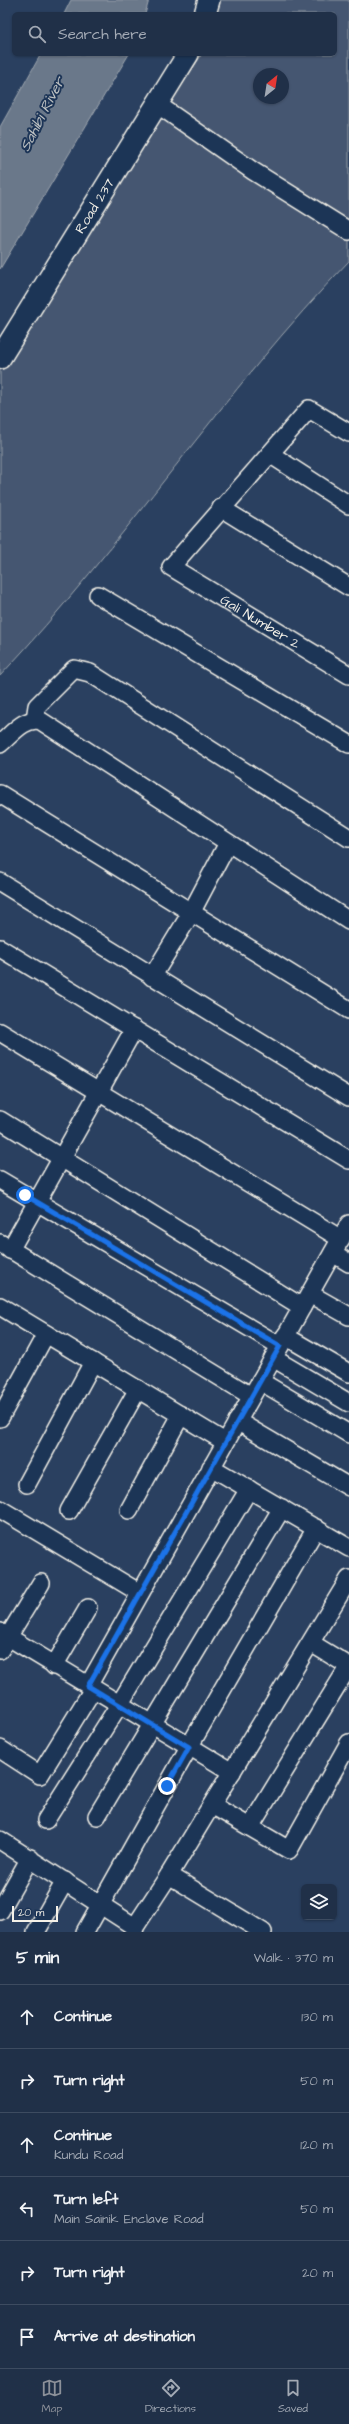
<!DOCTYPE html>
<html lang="en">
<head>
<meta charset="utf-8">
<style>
  body { margin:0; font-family:"Architects Daughter",sans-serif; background:#28384f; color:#f1f3f6 }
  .controls { position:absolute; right:12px; bottom:12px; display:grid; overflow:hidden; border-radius:6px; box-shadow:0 1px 3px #0004 }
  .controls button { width:36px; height:36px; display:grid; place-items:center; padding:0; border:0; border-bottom:1px solid #3d4b60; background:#203048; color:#f1f3f6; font:20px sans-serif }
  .compass { position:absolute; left:253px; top:68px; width:36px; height:36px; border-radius:50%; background:#203048; box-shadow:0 1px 3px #0004; rotate:30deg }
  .scale { position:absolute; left:12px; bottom:10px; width:46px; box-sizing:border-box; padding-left:4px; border:2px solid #f4f1e8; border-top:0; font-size:11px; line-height:14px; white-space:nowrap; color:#f4f1e8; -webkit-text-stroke:3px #1d3557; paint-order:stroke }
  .stop { position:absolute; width:12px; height:12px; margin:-9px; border:3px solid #1a73e8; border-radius:50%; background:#fff }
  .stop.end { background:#1a73e8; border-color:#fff; box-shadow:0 1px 4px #0008 }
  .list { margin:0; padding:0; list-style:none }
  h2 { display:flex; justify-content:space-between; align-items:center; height:52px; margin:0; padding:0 16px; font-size:17px }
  h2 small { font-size:13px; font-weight:400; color:#a2a9b4 }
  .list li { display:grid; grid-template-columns:26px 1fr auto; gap:12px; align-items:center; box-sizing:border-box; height:64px; padding:0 16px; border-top:1px solid #3d4b60 }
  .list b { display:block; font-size:15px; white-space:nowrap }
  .list p { margin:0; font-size:13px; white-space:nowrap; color:#a2a9b4 }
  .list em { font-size:13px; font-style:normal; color:#a2a9b4 }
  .icon { flex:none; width:22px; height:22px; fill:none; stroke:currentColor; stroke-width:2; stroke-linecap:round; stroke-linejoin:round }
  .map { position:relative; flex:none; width:349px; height:1932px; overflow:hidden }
  .search { position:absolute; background:#203048; box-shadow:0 1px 3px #0004; left:12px; right:12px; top:12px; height:44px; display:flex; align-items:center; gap:10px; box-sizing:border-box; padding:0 14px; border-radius:6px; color:#a2a9b4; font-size:15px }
  .sheet { height:436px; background:#203048 }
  nav { display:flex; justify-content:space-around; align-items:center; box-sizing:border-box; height:56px; border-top:1px solid #3d4b60; background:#203048; font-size:11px; color:#a2a9b4 }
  nav a { display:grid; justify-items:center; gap:2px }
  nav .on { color:#8c9099 }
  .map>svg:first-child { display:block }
  .green { fill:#445771; stroke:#9ca4ac; fill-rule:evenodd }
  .water { fill:#6a788a; stroke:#a1a8b0 }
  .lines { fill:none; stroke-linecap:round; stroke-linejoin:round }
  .minor-casing { stroke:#f4f1e8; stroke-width:20 }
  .tertiary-casing { stroke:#f4f1e8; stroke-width:24 }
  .minor { stroke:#1d3557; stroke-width:17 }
  .tertiary { stroke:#1d3557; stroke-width:21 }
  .route { stroke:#1a73e8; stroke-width:5 }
  .labels { text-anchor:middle; stroke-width:4; stroke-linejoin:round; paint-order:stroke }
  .street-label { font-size:14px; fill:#f4f1e8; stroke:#1d3557 }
  .water-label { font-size:15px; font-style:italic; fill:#bdc1c2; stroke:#1d3557 }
</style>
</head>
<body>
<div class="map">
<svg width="349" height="1932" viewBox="0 0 349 1932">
  <rect width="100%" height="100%" fill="#2a4060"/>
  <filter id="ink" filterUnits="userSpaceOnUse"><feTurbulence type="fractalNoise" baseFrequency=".025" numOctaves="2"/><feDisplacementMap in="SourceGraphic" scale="8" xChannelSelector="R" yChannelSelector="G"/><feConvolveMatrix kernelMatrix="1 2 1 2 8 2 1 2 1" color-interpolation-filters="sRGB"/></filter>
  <g filter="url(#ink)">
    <path class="green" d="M220 0H349V261C224 391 124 544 0 676V366L202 54H335V14H216ZM259 74H283V98H259Z"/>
    <path class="water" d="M71 0H149L145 14H64Z
      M41 54H129L0 269V127Z"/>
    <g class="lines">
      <g class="minor-casing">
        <g id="minor">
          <path d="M157 104 253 171 349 231"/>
          <path id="s1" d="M349 433 309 409 171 567 349 675"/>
          <path d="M270 454 349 505"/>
          <path d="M221 508 349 587"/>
          <path d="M98 595 349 744"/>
          <path d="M35 719 37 706 74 669 90 673 349 838"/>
          <path d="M0 744C11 735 25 716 41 721L349 921"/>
          <path d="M0 794 349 1010"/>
          <path d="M0 882 349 1097"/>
          <path d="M0 948 349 1160"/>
          <path d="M152 977 191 913 228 843"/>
          <path d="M0 1032 341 1239"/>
          <path d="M0 1120 302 1307"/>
          <path d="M0 1180 280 1346"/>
          <path d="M0 1243 251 1396"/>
          <path d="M10 1250 134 1029"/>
          <path d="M333 1253 349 1263"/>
          <path d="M310 1294 349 1316"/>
          <path d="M0 1306 225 1442"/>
          <path d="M285 1336 349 1373"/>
          <path d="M273 1358 349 1403"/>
          <path d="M260 1381 349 1434"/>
          <path d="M0 1418 46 1334"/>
          <path d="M237 1421 349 1487"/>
          <path d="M211 1467 349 1548"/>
          <path d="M27 1484 93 1362"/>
          <path d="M0 1509 140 1593"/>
          <path d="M129 1510 181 1415"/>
          <path d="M69 1511 138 1389"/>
          <path d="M0 1632 232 1772"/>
          <path d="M311 1643 349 1666"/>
          <path d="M0 1650 41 1583"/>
          <path d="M54 1666 88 1608"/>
          <path d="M88 1686 349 1224"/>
          <path d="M0 1749 40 1775 93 1689"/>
          <path d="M212 1805 289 1850 349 1743"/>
          <path d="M97 1816 282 1508"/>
          <path d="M46 1820 119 1705 249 1489"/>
          <path d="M250 1827 349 1666"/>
          <path d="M0 1840 135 1927"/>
          <path d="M169 1875 263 1932"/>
          <path d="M0 1911 30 1858"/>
          <path d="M36 1932 65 1881"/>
          <path d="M85 1932 189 1747 316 1528"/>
          <path d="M134 1932 135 1927 169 1875 349 1579"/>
        </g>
      </g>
      <g class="tertiary-casing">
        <g id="tertiary">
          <path d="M205 14 209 0"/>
          <path id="s2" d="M0 358 188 54"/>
        </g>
      </g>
      <use href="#minor" class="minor"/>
      <use href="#tertiary" class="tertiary"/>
    </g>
  </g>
  <g class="lines" filter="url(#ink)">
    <path class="route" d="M25 1195 280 1346 88 1686 189 1747 167 1786"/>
  </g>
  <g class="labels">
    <g class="street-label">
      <text dy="5" stroke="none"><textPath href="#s2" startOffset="179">Road 237</textPath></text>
      <text dy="5" stroke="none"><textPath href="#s1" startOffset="361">Gali Number 2</textPath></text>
    </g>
    <g class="water-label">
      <text transform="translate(42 114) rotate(-63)" y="5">Sahibi River</text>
    </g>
  </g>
</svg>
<div class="controls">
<button><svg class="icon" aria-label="layers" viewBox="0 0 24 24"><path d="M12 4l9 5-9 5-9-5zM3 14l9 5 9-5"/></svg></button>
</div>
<svg class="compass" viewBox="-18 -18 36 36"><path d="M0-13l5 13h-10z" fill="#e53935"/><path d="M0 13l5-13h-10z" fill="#a2a9b4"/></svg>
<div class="scale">20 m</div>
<div class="stop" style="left:25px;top:1195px"></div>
<div class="stop end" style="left:167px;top:1786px"></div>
<div class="search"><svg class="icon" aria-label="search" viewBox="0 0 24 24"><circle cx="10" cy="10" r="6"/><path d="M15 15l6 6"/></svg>Search here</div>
</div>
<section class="sheet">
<h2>5 min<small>Walk · 370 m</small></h2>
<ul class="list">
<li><svg class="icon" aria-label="ahead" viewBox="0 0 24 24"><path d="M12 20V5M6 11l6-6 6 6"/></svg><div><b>Continue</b></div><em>130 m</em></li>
<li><svg class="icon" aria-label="right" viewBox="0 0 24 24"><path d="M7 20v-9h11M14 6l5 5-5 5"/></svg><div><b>Turn right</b></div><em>50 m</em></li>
<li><svg class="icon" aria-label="ahead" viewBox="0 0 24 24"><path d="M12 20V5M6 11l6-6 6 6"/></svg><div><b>Continue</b><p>Kundu Road</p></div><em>120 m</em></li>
<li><svg class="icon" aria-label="left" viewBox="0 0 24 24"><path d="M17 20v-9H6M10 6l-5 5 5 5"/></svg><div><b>Turn left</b><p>Main Sainik Enclave Road</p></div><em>50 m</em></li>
<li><svg class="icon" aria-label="right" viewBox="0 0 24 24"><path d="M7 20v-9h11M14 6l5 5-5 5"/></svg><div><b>Turn right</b></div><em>20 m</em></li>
<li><svg class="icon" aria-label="arrive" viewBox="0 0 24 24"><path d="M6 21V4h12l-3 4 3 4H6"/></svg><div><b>Arrive at destination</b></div></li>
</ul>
</section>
<nav>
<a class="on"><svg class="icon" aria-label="map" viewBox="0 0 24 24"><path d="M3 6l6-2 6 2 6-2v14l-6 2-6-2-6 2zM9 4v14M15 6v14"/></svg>Map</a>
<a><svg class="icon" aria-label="directions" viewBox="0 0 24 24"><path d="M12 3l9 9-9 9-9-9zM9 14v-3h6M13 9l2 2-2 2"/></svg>Directions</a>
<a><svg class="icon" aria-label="saved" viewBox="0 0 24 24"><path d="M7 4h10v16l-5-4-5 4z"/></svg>Saved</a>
</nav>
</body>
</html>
